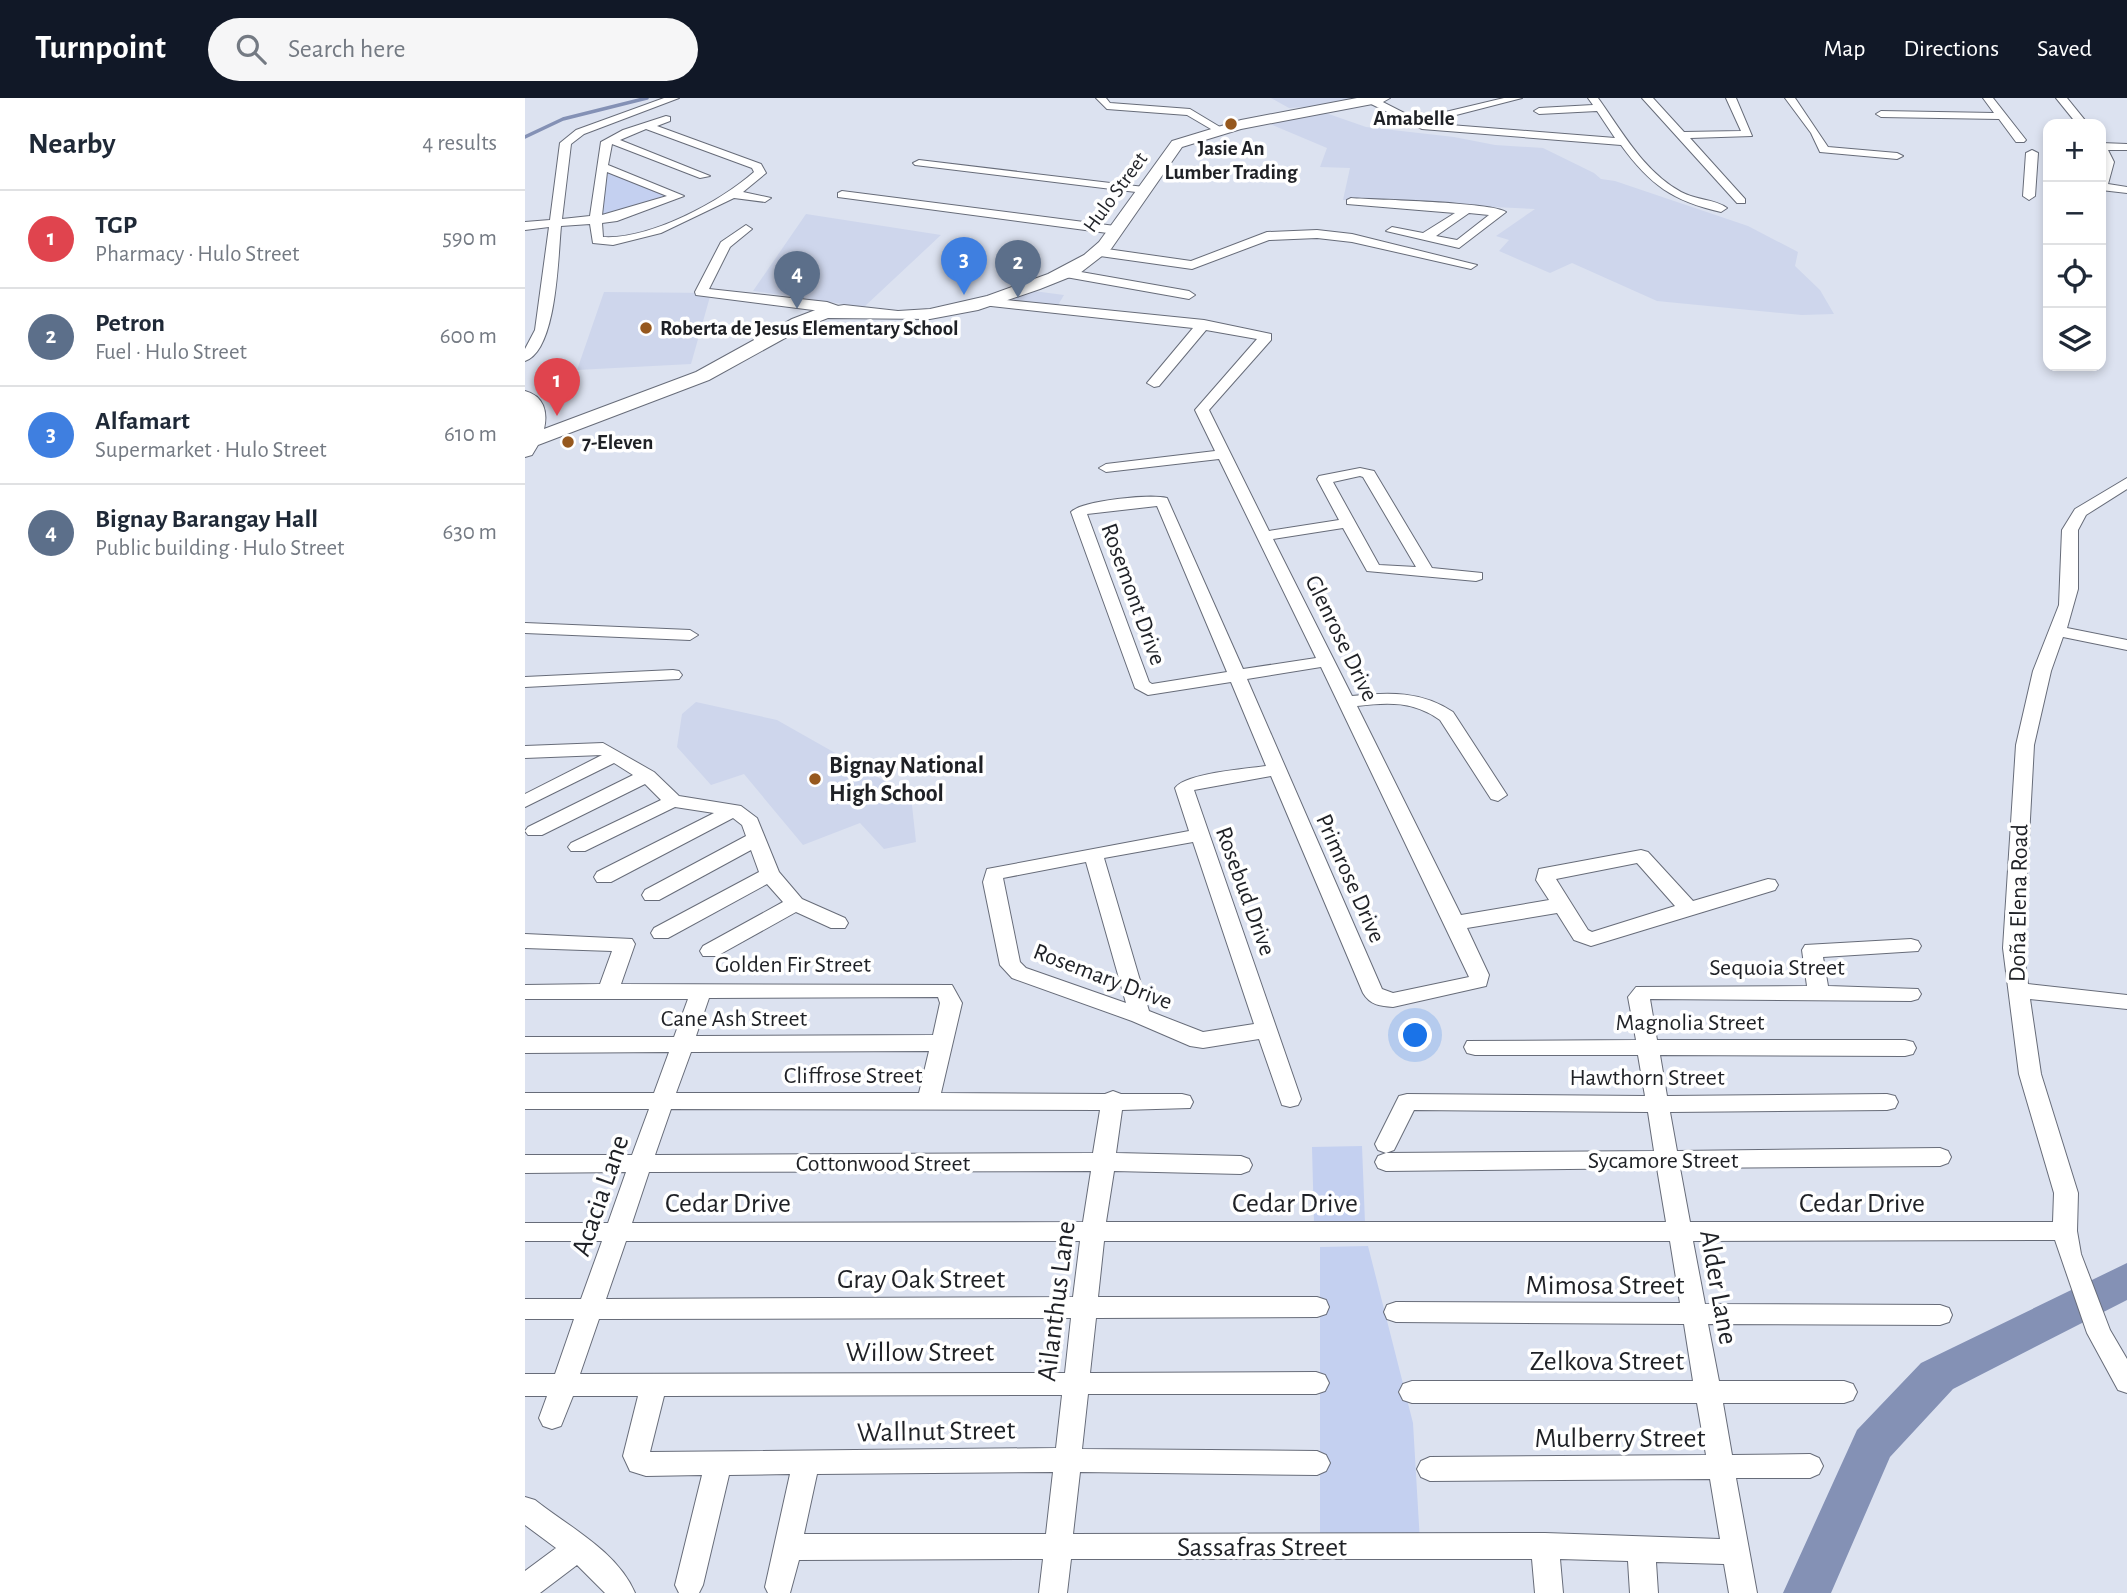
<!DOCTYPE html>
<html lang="en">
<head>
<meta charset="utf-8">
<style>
  body { margin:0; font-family:"Alegreya Sans",sans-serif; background:#f6f6f7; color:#1f2937 }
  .controls { position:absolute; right:21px; top:21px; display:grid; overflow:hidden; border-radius:14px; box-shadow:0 4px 10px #0003 }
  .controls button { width:63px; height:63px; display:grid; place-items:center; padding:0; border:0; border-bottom:2px solid #e0e1e3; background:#fff; color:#1f2937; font:35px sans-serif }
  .you { position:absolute; left:891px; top:938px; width:24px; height:24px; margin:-18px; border:5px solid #fff; border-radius:50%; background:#1a73e8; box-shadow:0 0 0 10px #1a73e833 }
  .badge { display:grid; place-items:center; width:46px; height:46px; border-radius:50%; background:#111827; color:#fff; font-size:23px; font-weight:700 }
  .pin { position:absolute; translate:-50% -58px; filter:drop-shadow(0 2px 4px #0008) }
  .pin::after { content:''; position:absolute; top:37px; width:24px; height:21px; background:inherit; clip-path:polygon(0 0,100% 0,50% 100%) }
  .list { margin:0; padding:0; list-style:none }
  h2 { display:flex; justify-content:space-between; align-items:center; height:91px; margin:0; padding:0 28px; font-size:30px }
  h2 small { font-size:23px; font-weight:400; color:#747a83 }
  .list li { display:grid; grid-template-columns:46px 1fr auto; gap:21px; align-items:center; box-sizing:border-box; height:98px; padding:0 28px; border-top:2px solid #e0e1e3 }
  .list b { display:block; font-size:26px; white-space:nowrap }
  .list p { margin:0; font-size:23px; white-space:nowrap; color:#747a83 }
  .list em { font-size:23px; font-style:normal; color:#747a83 }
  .icon { flex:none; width:38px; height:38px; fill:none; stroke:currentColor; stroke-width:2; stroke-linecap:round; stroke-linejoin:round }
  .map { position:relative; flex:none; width:1602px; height:1495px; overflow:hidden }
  header { display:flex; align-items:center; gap:42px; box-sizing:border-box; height:98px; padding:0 35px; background:#111827; color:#fff }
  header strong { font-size:33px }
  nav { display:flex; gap:38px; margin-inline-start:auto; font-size:24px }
  .search { width:490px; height:63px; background:#f6f6f7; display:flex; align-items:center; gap:18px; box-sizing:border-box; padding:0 24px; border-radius:38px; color:#747a83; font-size:26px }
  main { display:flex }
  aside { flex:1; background:#fff }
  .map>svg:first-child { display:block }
  .built { fill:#ced6ec }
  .green { fill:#c4d0f0 }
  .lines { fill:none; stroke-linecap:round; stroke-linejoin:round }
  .stream { stroke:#8491b5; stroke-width:3.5 }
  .river { fill:#8491b5; fill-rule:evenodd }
  .minor-casing { stroke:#676c79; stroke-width:2 }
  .secondary-casing { stroke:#676c79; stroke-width:2 }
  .minor { fill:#fff; fill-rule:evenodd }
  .secondary { fill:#fff; fill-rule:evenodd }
  .poi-dot { fill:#96581e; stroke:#fff; stroke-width:2.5 }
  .labels { text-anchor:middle; stroke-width:7; stroke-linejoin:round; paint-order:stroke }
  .far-neighbourhood-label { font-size:21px; font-weight:bold; fill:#1f2126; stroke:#fff }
  .far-poi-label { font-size:21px; font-weight:bold; fill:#1f2126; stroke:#fff; text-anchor:start }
  .far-street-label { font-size:21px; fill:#1f2126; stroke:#fff }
  .street-label { font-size:24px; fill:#1f2126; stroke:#fff }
  .poi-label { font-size:24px; font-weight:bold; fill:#1f2126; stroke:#fff; text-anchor:start }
  .near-street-label { font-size:28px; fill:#1f2126; stroke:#fff }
</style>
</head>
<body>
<header>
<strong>Turnpoint</strong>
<div class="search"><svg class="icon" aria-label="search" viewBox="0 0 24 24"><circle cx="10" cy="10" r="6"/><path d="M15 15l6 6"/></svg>Search here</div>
<nav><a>Map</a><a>Directions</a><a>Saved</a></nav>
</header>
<main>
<aside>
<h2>Nearby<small>4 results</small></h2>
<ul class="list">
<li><span class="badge" style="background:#e0444e">1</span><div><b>TGP</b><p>Pharmacy · Hulo Street</p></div><em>590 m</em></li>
<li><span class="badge" style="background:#5c6f8a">2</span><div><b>Petron</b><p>Fuel · Hulo Street</p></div><em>600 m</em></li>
<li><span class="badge" style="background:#3f7fe0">3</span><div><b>Alfamart</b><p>Supermarket · Hulo Street</p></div><em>610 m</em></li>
<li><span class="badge" style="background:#5c6f8a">4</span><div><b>Bignay Barangay Hall</b><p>Public building · Hulo Street</p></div><em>630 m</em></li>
</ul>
</aside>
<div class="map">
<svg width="1602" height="1495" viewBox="0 0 1602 1495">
  <rect width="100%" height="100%" fill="#dce2f0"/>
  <path class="built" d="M746 0H846L809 7 764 10Z
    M798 14 841 29 929 39 970 47 1018 50 1069 75 1076 81 1090 83 1223 128 1273 154 1270 168 1295 192 1309 216 1277 217 1132 203 1047 165 1025 175 974 153 984 142 971 138 1010 111 818 102 825 70 795 69 802 50 740 24Z
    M281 116 416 137 339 209 228 193Z
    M501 192 539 197 533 207 474 203Z
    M79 194 186 195 166 266 52 272Z
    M171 604 252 622 386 698 391 744 359 751 335 725 278 747 219 676 186 687 152 649 157 616Z"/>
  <path class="green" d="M80 73 146 99 75 122Z
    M837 1048 840 1125 789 1126 787 1049Z
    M843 1148 888 1325 895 1444 795 1445V1149Z"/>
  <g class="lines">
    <path class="stream" d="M0 39 38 21 122 0"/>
    <path class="river" d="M1602 1165V1202L1428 1291 1365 1359 1306 1495H1258L1332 1332 1396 1265Z"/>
    <g class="minor-casing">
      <path id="minor" d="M139 0H154L59 36 46 46 37 121 65 118 76 44 98 32 141 18 145 19V23L132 28 236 66 241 75 218 94 246 100 240 104 209 100 136 135 88 147 68 145 65 126 36 128C33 158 32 253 0 263V251L10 232 24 129 0 132V124L25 122 35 45 51 32ZM121 31 227 70 229 74C195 104 124 142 78 139L77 125 92 123 159 98 83 67 87 46 175 80 185 78 95 42ZM82 74 142 98 77 117Z
        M571 0H581L585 5 665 11 700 32 691 34 662 17 582 11Z
        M842 0H850L891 21 979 0H997L900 25 1090 40 1072 13 1014 16 1009 13 1014 10 1068 7 1063 0H1073C1097 33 1118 73 1156 94 1170 102 1190 101 1202 110L1196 114C1148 103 1125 87 1096 47L897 31 842 4Z
        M1117 0H1128L1159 34 1216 33 1201 0H1211L1227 38 1165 40 1220 101V105H1212Z
        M1260 0H1270L1303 49 1372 55 1378 58 1372 61 1295 54 1286 35Z
        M1458 0H1468L1501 42 1499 44H1491L1474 21 1356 19 1351 16 1356 13 1469 15Z
        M1531 0H1542L1563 26H1552Z
        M1576 45 1602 46V52H1583L1589 64 1583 86 1602 89V95L1576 92Z
        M1507 52 1513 55 1510 98 1504 102 1498 98 1501 55Z
        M394 62 619 89 625 92 619 95 390 67 388 65Z
        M317 93 590 128 596 132 590 136 313 99V95Z
        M826 100C851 102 967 104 981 114L934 150 861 133 867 129 898 135 930 115 822 106V102ZM944 115 964 117 932 142 911 138Z
        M221 127 227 131 205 149 184 191 302 204 319 210V216L171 197 170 194 196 144Z
        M792 132 827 136 952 167 946 171 827 144 792 140 744 142 667 171 575 158 569 154 575 150 666 163 742 134Z
        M539 171 664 193 670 197 664 201 535 178 533 175Z
        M462 200 679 222 746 236V242L684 312 744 433 814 422 792 381 794 378 835 370 849 373 907 470 957 475V481L951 483 842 473 818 430 748 441 827 598C864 594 897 593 928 614L982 697 973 703 966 701 915 622C889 603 863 604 832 608L936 817 1024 802 1011 782 1014 771 1116 752 1123 754 1168 803 1243 781 1250 782 1253 787 1250 792 1066 848 1049 842 1032 815 942 830 964 877 961 888 868 909C855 908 845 907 838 895L746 678 669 692 776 1001 773 1007 765 1009 757 1007 734 941 678 950 665 948 607 923 487 880 475 867 458 784 462 771 664 733 650 690C661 675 721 671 741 668L706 584 623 597 610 590 546 414C558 402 626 396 642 400L718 571 791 560 694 361 581 374 574 370 581 366 690 353 670 312 732 241 681 232 634 288 629 289 622 285 668 230 457 207 456 204ZM835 378 838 379 891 469 854 467 808 384ZM632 408 702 574 627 586 624 584 562 416ZM796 569 944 879 868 895 857 891 722 581ZM668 744 729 926 678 934 624 913 579 760ZM561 764 601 905 501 870 495 864 478 780ZM1112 765 1150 808 1067 834 1063 832 1031 781Z
        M1602 380V391L1561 417 1553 432V491L1542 530 1602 542V552L1538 539 1526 573 1509 647 1498 850 1503 886 1602 897V911L1505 901 1516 976 1553 1095 1552 1133 1556 1156 1585 1232 1602 1261V1295L1593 1292 1562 1235 1530 1142 1168 1143 1180 1206 1415 1207 1424 1210 1427 1217 1424 1224 1415 1227 1183 1226 1194 1283H1319L1328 1286 1332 1294 1328 1302 1319 1305H1198L1207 1357 1285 1356 1294 1360 1298 1368 1294 1376 1285 1380H1211L1232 1495H1204L1199 1466 1131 1464 1133 1495H1105L1103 1463 1035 1461 1038 1495H1010L1007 1461H546L542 1495H514L518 1461 274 1462 265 1495H243L240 1489 265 1376 204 1377 178 1487 174 1495H154L150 1487 177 1377 121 1378 105 1373 98 1358 113 1298H48L36 1328 27 1331 18 1328 14 1320 22 1298H0V1276H30L49 1221H0V1201H56L77 1143H0V1125H83L101 1074 0 1075V1057H107L124 1011H0V995H129L144 954 0 955V939H149L163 901H0V887L75 886 87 853 0 850V836L107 841 110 846 96 886 427 887 437 905 416 995 580 996 588 993 596 996H657L665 998 668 1004 665 1010 597 1012 591 1055 716 1058 724 1061 727 1067 724 1073 716 1076 589 1073 581 1124H1141L1132 1070 861 1073 853 1070 850 1064 853 1058 861 1055 1129 1053 1123 1014 889 1012 869 1052 861 1055 853 1052 850 1046 874 998 882 996 1120 998 1113 957H950L942 955 939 949 942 943 1111 942 1103 899 1111 889 1282 888 1277 852 1280 847 1386 841 1393 843 1396 848 1393 853 1298 859 1303 888 1393 891 1396 896 1393 901 1386 903 1125 901 1132 942H1380L1388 944 1391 950 1388 956 1380 958 1135 957 1142 998 1362 996 1370 998 1373 1004 1370 1010 1362 1012 1145 1014 1152 1053 1415 1050 1423 1053 1426 1059 1423 1065 1415 1068 1155 1070 1165 1124H1528L1529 1095 1494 976 1478 850 1491 647 1508 573 1534 507 1537 432 1550 411ZM413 899 415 905 408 937 171 938 184 900ZM404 953 394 995H151L166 954ZM146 1011 575 1012 568 1055 130 1057ZM566 1073 558 1124 107 1125 124 1074ZM101 1143H555L548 1199 81 1201ZM579 1143H1145L1155 1205 871 1204 862 1207 859 1214 862 1221 871 1224 1159 1226 1168 1283H887L878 1286 874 1294 878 1302 887 1305H1172L1181 1357 905 1359 896 1363 892 1371 896 1379 905 1383 1185 1381 1195 1441 1020 1435 548 1436 555 1374 792 1377 801 1373 805 1365 801 1357 792 1353 557 1351 563 1296H791L800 1293 804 1285 800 1277 791 1274 565 1275 571 1220 792 1219 801 1216 804 1209 801 1202 792 1199H573ZM546 1220 540 1275 55 1276 74 1221ZM537 1297 531 1350 125 1354 139 1298ZM528 1374 521 1436H279L292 1376Z
        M0 525 165 532 173 537 165 542 0 535Z
        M148 572 154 573 157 577 154 581 0 589V579Z
        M78 645 129 674 154 698 216 708 232 720 254 774 277 801 320 820 323 825 320 830H306L271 814 192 858H178L175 853 178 848 258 804 242 786 143 840H129L126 835 129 830 234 774 226 752 134 802H120L117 797 120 792 221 738 217 727 208 720 86 784H72L69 779 72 774 189 715 150 709 60 753H46L43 749 46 745 136 702 120 686 17 737H3L0 733 3 729 108 677 89 665 0 709V696L77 657 0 660V648Z
        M0 1399 10 1402C44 1429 92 1453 110 1495H80L52 1467 15 1495H0V1473L31 1450 0 1427Z"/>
    </g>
    <g class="secondary-casing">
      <path id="secondary" d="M832 0H865L858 4 716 31 657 49 586 151 555 175 515 191 453 212 405 221 303 220 280 229 184 282 13 347 7 357 0 359V293C19 298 23 314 19 331L171 274 267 221 293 211 319 207 373 213 405 211 462 198 523 176 559 157 574 144 647 43 716 22Z"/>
    </g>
    <use href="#minor" class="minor"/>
    <use href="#secondary" class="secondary"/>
  </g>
  <g class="poi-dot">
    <circle cx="706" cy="26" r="7"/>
    <circle cx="121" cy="230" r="7"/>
    <circle cx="43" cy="344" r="7"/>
    <circle cx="290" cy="681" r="7"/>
  </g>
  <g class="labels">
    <g class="far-neighbourhood-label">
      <text x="889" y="27">Amabelle</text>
    </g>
    <g class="far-poi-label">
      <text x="706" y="57" text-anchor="middle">Jasie An<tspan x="706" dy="24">Lumber Trading</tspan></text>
      <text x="135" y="237">Roberta de Jesus Elementary School</text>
      <text x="57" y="351">7-Eleven</text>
    </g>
    <g class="far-street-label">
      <text transform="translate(590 94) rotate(-54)" y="7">Hulo Street</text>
    </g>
    <g class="street-label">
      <text transform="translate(609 496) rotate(70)" y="8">Rosemont Drive</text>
      <text transform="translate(817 540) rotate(64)" y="8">Glenrose Drive</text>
      <text transform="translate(826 780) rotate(66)" y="8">Primrose Drive</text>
      <text transform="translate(721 793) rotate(70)" y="8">Rosebud Drive</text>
      <text transform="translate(1493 805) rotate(-89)" y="8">Doña Elena Road</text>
      <text x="268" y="874">Golden Fir Street</text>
      <text x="1252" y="877">Sequoia Street</text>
      <text transform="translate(578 878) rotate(21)" y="8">Rosemary Drive</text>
      <text x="209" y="928">Cane Ash Street</text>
      <text x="1165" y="932">Magnolia Street</text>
      <text x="328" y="985">Cliffrose Street</text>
      <text x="1122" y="987">Hawthorn Street</text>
      <text x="1138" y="1070">Sycamore Street</text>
      <text x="358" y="1073">Cottonwood Street</text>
    </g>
    <g class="poi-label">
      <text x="304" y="675">Bignay National<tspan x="304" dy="28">High School</tspan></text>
    </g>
    <g class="near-street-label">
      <text transform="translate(74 1097) rotate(-71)" y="10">Acacia Lane</text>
      <text x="203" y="1114">Cedar Drive</text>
      <text x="770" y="1114">Cedar Drive</text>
      <text x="1337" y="1114">Cedar Drive</text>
      <text x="396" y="1190">Gray Oak Street</text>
      <text x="1080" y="1196">Mimosa Street</text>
      <text transform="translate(1195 1189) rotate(80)" y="10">Alder Lane</text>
      <text transform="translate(530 1203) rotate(-83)" y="10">Ailanthus Lane</text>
      <text x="395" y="1263">Willow Street</text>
      <text x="1082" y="1272">Zelkova Street</text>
      <text transform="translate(411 1332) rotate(-1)" y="10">Wallnut Street</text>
      <text x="1095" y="1349">Mulberry Street</text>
      <text x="737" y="1458">Sassafras Street</text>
    </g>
  </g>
</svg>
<div class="controls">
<button>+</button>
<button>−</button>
<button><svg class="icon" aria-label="locate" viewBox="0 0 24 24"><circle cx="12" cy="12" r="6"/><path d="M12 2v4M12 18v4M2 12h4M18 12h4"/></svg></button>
<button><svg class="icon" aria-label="layers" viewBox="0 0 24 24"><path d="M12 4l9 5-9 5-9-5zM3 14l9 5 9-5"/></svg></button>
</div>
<div class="you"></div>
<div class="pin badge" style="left:32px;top:318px;background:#e0444e">1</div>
<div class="pin badge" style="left:493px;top:200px;background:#5c6f8a">2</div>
<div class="pin badge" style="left:439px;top:197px;background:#3f7fe0">3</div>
<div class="pin badge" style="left:272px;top:211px;background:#5c6f8a">4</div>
</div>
</main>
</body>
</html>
